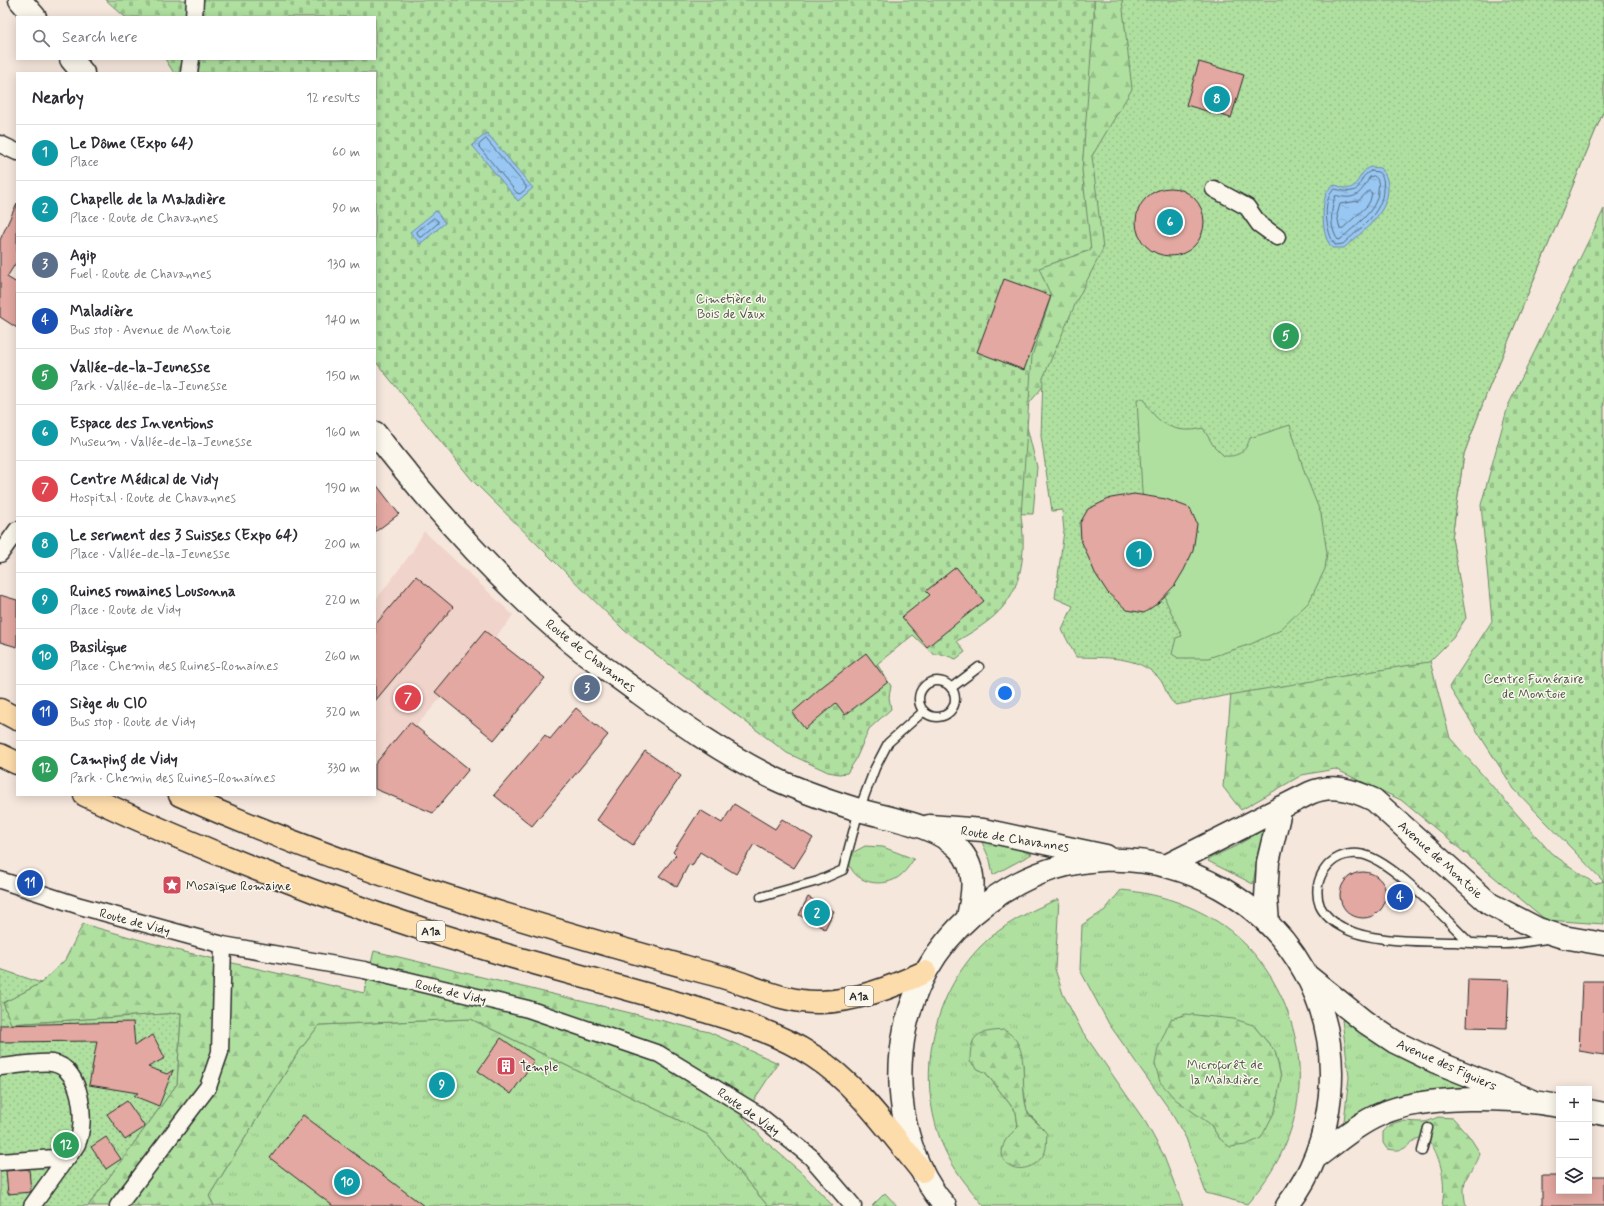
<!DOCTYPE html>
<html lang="en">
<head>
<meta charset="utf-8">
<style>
  body { margin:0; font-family:Mynerve,sans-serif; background:#f7f7f7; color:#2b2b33 }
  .controls { position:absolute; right:12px; bottom:12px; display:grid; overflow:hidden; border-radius:0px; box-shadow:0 2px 10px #0003 }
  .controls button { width:36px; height:36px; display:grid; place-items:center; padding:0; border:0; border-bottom:1px solid #e1e1e2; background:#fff; color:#2b2b33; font:20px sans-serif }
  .you { position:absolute; left:1005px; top:693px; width:14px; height:14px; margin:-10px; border:3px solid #fff; border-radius:50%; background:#1a73e8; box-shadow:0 0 0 6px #1a73e833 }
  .badge { display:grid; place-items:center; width:26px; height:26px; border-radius:50%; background:#db2777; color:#fff; font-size:13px; font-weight:700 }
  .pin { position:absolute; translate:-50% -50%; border:2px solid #fff; box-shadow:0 1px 4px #0006 }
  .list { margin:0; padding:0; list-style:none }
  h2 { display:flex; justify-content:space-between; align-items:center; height:52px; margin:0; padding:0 16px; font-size:17px }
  h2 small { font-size:13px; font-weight:400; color:#7c7c81 }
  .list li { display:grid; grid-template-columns:26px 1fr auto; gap:12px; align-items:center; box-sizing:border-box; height:56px; padding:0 16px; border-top:1px solid #e1e1e2 }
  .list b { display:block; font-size:15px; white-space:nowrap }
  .list p { margin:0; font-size:13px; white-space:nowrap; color:#7c7c81 }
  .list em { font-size:13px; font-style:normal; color:#7c7c81 }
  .icon { flex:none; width:22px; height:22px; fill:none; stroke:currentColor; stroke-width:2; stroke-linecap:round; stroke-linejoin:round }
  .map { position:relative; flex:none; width:1604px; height:1206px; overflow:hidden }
  .search { position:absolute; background:#fff; box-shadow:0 2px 10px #0003; left:16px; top:16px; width:360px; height:44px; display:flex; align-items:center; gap:10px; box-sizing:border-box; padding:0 14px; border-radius:0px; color:#7c7c81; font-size:15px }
  .panel { position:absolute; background:#fff; box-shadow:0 2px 10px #0003; left:16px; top:72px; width:360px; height:724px; border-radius:0px }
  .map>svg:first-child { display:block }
  .built { fill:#f0d4cb }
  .grass { fill:url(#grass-tufts); stroke:#6d8666; fill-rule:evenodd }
  .forest { fill:url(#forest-firs); stroke:#6d8666 }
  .cemetery { fill:url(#cemetery-stones); stroke:#6d8666 }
  .park { fill:url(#park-dots); stroke:#6d8666 }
  .pitch { fill:#afe0a0; stroke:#6d8666 }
  .water { fill:url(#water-ripples); stroke:#6c89a3 }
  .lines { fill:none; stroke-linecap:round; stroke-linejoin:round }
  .shore { stroke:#57697b; stroke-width:1 }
  .building { fill:#e2a8a1; stroke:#2b2b2b }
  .lane-casing { stroke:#2b2b2b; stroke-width:11 }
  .street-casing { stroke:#2b2b2b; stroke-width:19 }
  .secondary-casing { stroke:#2b2b2b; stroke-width:25 }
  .highway-casing { stroke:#2b2b2b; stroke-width:25 }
  .lane { stroke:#fbf7ec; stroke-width:8 }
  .street { stroke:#fbf7ec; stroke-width:16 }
  .secondary { stroke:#fbf7ec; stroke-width:22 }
  .highway { stroke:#fddcac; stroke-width:22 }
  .labels { text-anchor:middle; stroke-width:3; stroke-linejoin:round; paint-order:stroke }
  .shield { fill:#fbf7ec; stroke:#696865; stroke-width:1 }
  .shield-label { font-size:12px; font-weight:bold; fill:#2b2b2b }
  .park-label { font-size:13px; fill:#4c5848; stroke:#fbf7ec }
  .street-label { font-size:13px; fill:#2b2b2b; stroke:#fbf7ec }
  .poi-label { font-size:13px; fill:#2b2b2b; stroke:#fbf7ec; text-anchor:start }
</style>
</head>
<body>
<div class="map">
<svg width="1604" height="1206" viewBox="0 0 1604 1206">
  <defs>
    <pattern id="grass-tufts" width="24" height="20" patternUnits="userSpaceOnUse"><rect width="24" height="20" fill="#afe0a0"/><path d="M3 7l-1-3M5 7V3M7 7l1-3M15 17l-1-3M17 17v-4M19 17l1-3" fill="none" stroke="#97c08a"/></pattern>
    <pattern id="forest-firs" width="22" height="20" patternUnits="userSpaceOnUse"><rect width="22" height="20" fill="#afe0a0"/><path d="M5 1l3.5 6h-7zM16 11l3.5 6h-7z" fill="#97c08a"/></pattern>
    <pattern id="cemetery-stones" width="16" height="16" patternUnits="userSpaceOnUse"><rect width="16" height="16" fill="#afe0a0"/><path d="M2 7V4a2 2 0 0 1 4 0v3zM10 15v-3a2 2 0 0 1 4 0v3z" fill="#97c08a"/></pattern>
    <pattern id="park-dots" width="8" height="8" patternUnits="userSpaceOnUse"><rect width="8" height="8" fill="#afe0a0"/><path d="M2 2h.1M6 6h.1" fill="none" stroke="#97c08a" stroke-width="1.8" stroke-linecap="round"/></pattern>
    <pattern id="water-ripples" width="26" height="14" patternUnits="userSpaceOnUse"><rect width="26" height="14" fill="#98c7f3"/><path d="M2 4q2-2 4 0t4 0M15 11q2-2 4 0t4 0" fill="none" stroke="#83abd0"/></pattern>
  </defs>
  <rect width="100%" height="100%" fill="#f6e7dd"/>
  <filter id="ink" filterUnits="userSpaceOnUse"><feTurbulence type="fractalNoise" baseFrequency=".025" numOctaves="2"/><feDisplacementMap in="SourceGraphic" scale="8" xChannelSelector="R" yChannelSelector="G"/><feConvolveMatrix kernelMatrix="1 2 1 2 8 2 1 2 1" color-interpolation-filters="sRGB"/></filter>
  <g filter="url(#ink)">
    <path class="built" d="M424 531 513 615 506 625 375 772V601L412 552Z"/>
    <path class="grass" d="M1263 830 1264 832 1259 849 1253 884 1208 861 1210 858 1236 846Z
      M981 840 1008 846 1032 854 993 875 990 860Z
      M865 846 883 847 914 859C909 866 905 873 897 878 881 888 853 883 849 862L854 852Z
      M1121 890C1155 893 1188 903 1218 922 1283 964 1316 1055 1291 1129 1282 1158 1266 1182 1247 1204L1206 1193 1186 1138 1169 1109 1109 1024 1080 970 1082 925 1105 910ZM1253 1025 1275 1051 1281 1077 1220 1139 1210 1124Z
      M1059 899 1055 969 1063 994 1082 1031 1146 1123 1163 1154 1183 1206H984C968 1187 953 1169 943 1146 915 1079 931 997 981 946 1003 924 1031 910 1059 899ZM970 1062 1023 1063V1085L1027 1112 1040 1125 1002 1150 1006 1140 1018 1127 1016 1112 986 1073 978 1069Z
      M471 1019 707 1134 768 1206H214L209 1196 297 1054 319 1025Z
      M1342 1020C1352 1022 1380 1046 1391 1052 1418 1069 1448 1080 1479 1089L1344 1121 1349 1077Z"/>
    <path class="forest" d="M1094 0H1184L1195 64 1058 368 1023 411 1037 467 1033 514 988 513 854 303 1094 17Z
      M1604 0V110L1486 395 1464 454 1452 538 1458 574 1453 638 1430 661 1450 738 1551 853 1595 884 1604 881V924L1546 920 1401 800 1335 769 1302 775 1241 810 1223 787 1233 670Z
      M83 924 180 951 364 993 374 951 709 1032 778 1063 743 1117 765 1141 802 1173 833 1206H768L707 1134 471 1019 319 1025 297 1054 209 1196 214 1206H88L177 1084 181 1013 10 1024 3 1003 41 983 65 960Z
      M1186 1014 1234 1019 1253 1025 1275 1051 1281 1077 1275 1111 1261 1138 1246 1145 1230 1147 1220 1139 1210 1124 1175 1099 1160 1082 1155 1064 1158 1048 1171 1019Z
      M1004 1030C1033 1045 1018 1082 1027 1110 1029 1118 1042 1126 1047 1134 1046 1139 1047 1147 1045 1152 1032 1179 991 1171 1005 1141 1008 1136 1014 1131 1018 1127L1016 1112 986 1073 978 1069 970 1062C970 1033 978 1032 1004 1030Z
      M1438 1117 1453 1118 1469 1136 1480 1153C1477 1165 1473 1166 1468 1175 1462 1184 1464 1196 1466 1206H1442C1446 1184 1442 1159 1429 1141L1419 1138C1404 1145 1408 1153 1387 1149L1383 1143V1132C1396 1117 1405 1122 1423 1122 1428 1122 1433 1119 1438 1117Z
      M885 1193 897 1206H872Z"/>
    <path class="cemetery" d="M106 0H1094V17L1082 170 1091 250 1039 268 1051 296 1032 356 1021 516C1027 555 1022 596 988 621 978 629 967 635 957 641L965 652 956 659 945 655 933 654 913 635 877 664 891 686 889 697 891 709 869 729 855 761 847 773 839 774 828 772 787 753 625 631 473 481 375 361V73H174L165 59H375V17H125Z
      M1604 209V882L1514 789 1449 687 1492 621 1481 505 1508 406Z"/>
    <path class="park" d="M1122 0H1604V110L1486 395 1464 454 1452 538 1466 618 1453 638 1429 662 1240 693 1176 705C1166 699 1166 685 1158 677 1137 655 1104 658 1076 657L1062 630 1073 606 1055 598 1064 531 1062 510 1052 511 1041 436 1043 378 1077 300 1103 249 1092 156 1132 89Z
      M0 969 41 983 3 1003 11 1024 181 1013 177 1084 88 1206H0Z"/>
    <path class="pitch" d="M1137 399H1144C1155 424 1177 435 1203 428L1213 445 1224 456C1238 457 1246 452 1250 438L1290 425 1305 474 1321 514 1327 553 1325 569 1309 602 1279 631 1251 644 1208 658H1178L1172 654 1176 638 1182 636 1166 601 1142 492Z"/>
    <path class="water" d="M487 133 533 188 518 201 472 145Z
      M1370 167 1380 168C1386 174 1388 180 1388 188 1388 214 1363 231 1344 248H1332C1330 245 1327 241 1326 237 1322 225 1320 188 1335 185 1339 186 1342 188 1345 188 1358 191 1358 172 1370 167Z
      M436 211 445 223 420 244 410 232Z"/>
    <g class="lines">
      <path class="shore" d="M486 139 526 186V189L520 194 517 193 479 147V145Z
        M1371 171 1378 172C1384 177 1384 182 1383 189 1383 213 1359 229 1343 244L1335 245C1326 233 1321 198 1335 189 1368 198 1353 179 1371 171Z
        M1374 176C1379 179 1379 184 1378 190 1378 211 1355 225 1341 239L1338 240C1329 227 1331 210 1335 196 1339 195 1340 197 1344 197 1359 199 1363 188 1370 177Z
        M1369 191 1372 193 1370 201 1367 206 1342 229H1340L1337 215 1340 204 1358 201Z
        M434 218 438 221V223L422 237H419L417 232Z"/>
    </g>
    <path class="building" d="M1199 62 1244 75 1231 118 1186 105Z
      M1136 222a34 34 0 1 1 68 0a34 34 0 1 1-68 0Z
      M17 203V261L7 277 17 283V328L0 317V240Z
      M1004 279 1051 296 1024 370 977 352Z
      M375 483 399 514 375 532Z
      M1134 494 1166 499 1190 508 1197 524 1193 551 1184 570 1175 585 1158 603 1144 613 1127 610 1108 593 1095 573 1081 540 1080 523 1088 509 1111 498Z
      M956 567 984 601 927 647 902 617 930 595 926 591Z
      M416 576 453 607 375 701V625Z
      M0 595 17 600V647L0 642Z
      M485 631 545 678 494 740 435 692Z
      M866 653 888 682 845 715 836 703 805 729 792 713 823 686Z
      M576 708 608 735 532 826 494 795 545 735 550 739Z
      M410 722 469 769 433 813 375 789V764Z
      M645 751 681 776 633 845 597 820Z
      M734 804 775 829 782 819 813 838 794 868 754 844 736 874 700 852 692 866 689 864 677 887 659 876 676 855 673 852 700 810 722 823Z
      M1340 895a23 23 0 1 1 46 0a23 23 0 1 1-46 0Z
      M808 897 834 911 825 929 799 915Z
      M1468 979 1509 980 1507 1028 1466 1027Z
      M1582 981H1604V1055L1579 1051Z
      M133 1022 135 1045 153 1035 165 1058 148 1067 167 1074 173 1070 159 1106 134 1096 138 1093 89 1085 97 1041 0 1042V1025Z
      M501 1038 534 1061 511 1094 478 1071Z
      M127 1101 145 1127 125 1140 107 1114Z
      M303 1115 424 1206H333L270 1158Z
      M106 1137 121 1159 106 1169 91 1147Z
      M29 1169 31 1192 8 1194 6 1171Z
      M1542 1176H1559V1191H1589V1176H1604V1206H1542Z"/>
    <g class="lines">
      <g class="lane-casing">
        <path id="lane" d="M919 699a18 18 0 1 1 36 0a18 18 0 1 1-36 0Z
          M951 688 979 667
          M761 897 818 881 843 870 859 810 875 768 888 743 924 711
          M1469 942C1446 920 1389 856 1359 854 1330 851 1310 880 1320 906 1324 915 1334 923 1342 927 1369 943 1424 941 1455 942 1472 943 1488 944 1504 944 1518 944 1532 941 1546 939
          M1422 1151 1428 1128"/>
      </g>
      <g class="street-casing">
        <path id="street" d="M194 17 195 0
          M189 73 191 59
          M0 144 17 152
          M1214 189 1247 207 1259 224 1277 237
          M0 554 17 530
          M0 880 80 906 223 945 364 970 528 1009 659 1054 756 1113 811 1157 853 1206
          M0 1067C14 1066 39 1061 52 1063 82 1067 87 1122 77 1144 73 1151 67 1158 62 1164 52 1178 42 1192 32 1206
          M0 1162 68 1157
          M118 1206 208 1087 220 1052 223 945"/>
      </g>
      <g class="secondary-casing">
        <path id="secondary" d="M20 0 35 17
          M71 59 83 73
          M375 433C434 509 497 580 571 642 592 660 617 676 639 693 679 722 720 751 765 774 794 789 827 800 859 810 890 819 936 825 959 849 978 869 973 894 968 917
          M929 826 983 830 1106 856
          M1168 865 1310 793C1332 783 1353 790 1374 800L1490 904 1538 929 1563 937 1604 944
          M1268 923 1266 898 1268 862 1281 807
          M1309 977 1365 1022 1395 1042 1436 1062 1533 1101
          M1589 1111 1604 1114
          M1315 1158C1336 1143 1357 1124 1381 1114 1426 1094 1511 1097 1559 1106
          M945 1206C904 1159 893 1088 905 1029 916 977 945 934 987 903 1136 791 1347 911 1330 1095 1326 1135 1312 1174 1287 1206"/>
      </g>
      <g class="highway-casing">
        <path id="highway" d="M0 710 17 719
          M0 755 17 763
          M85 795C221 859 363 913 506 955 562 971 618 986 674 1002 721 1016 772 1029 813 1056 858 1085 889 1131 922 1171
          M180 795C342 867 512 919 683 966 698 971 714 974 729 979 759 989 787 1003 820 1002 857 1001 892 987 925 972"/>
      </g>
      <use href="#lane" class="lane"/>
      <use href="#street" class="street"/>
      <use href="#secondary" class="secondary"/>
      <use href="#highway" class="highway"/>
    </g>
  </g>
  <defs>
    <g id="sight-square" transform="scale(1)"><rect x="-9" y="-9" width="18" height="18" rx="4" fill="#d1495b" stroke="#fbf7ec"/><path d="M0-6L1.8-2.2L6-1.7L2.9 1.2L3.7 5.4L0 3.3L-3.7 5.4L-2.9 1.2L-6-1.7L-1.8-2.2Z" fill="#fff"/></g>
    <g id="building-square" transform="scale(1)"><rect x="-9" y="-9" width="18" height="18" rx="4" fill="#d1495b" stroke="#fbf7ec"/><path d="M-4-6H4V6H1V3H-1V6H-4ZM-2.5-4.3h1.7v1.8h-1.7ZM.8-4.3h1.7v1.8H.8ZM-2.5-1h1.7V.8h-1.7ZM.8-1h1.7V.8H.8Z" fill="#fff"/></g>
  </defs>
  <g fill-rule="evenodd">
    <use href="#sight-square" x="172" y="885"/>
    <use href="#building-square" x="506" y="1066"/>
  </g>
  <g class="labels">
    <g class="shield">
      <rect x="417" y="921" width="28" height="20" rx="3"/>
      <rect x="845" y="986" width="28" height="20" rx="3"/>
    </g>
    <g class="shield-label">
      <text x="431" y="935">A1a</text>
      <text x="859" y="1000">A1a</text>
    </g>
    <g class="park-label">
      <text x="731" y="303">Cimetière du<tspan x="731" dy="15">Bois de Vaux</tspan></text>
      <text x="1534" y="683">Centre Funéraire<tspan x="1534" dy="15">de Montoie</tspan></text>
      <text x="1225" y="1069">Microforêt de<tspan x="1225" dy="15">la Maladière</tspan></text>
    </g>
    <g class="street-label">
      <text transform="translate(591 655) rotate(38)" y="5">Route de Chavannes</text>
      <text transform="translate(1015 838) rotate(9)" y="5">Route de Chavannes</text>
      <text transform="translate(1441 859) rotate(42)" y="5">Avenue de Montoie</text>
      <text transform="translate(135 921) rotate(15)" y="5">Route de Vidy</text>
      <text transform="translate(451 991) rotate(13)" y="5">Route de Vidy</text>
      <text transform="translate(1447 1064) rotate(24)" y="5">Avenue des Figuiers</text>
      <text transform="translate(749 1111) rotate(35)" y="5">Route de Vidy</text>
    </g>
    <g class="poi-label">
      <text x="186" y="890">Mosaïque Romaine</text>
      <text x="520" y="1071">Temple</text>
    </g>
  </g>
</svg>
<div class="controls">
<button>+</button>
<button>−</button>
<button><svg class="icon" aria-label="layers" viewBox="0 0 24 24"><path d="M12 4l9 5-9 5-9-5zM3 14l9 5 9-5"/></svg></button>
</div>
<div class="you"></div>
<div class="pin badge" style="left:1139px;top:554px;background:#0f9aa8">1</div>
<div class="pin badge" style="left:817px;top:913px;background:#0f9aa8">2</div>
<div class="pin badge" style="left:587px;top:688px;background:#5c6f8a">3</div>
<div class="pin badge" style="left:1400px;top:897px;background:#1a4fb4">4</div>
<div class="pin badge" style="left:1286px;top:336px;background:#2e9e5b">5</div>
<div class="pin badge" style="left:1170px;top:222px;background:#0f9aa8">6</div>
<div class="pin badge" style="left:408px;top:698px;background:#e0444e">7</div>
<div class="pin badge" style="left:1217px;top:99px;background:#0f9aa8">8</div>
<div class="pin badge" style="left:442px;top:1085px;background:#0f9aa8">9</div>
<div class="pin badge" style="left:347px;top:1182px;background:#0f9aa8">10</div>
<div class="pin badge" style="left:30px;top:883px;background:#1a4fb4">11</div>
<div class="pin badge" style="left:66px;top:1145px;background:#2e9e5b">12</div>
<div class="search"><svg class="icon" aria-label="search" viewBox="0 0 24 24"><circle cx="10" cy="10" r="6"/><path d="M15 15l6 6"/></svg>Search here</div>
<section class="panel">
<h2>Nearby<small>12 results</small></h2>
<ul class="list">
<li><span class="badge" style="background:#0f9aa8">1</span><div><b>Le Dôme (Expo 64)</b><p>Place</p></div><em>60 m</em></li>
<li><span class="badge" style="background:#0f9aa8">2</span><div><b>Chapelle de la Maladière</b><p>Place · Route de Chavannes</p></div><em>90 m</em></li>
<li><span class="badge" style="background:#5c6f8a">3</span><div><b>Agip</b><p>Fuel · Route de Chavannes</p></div><em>130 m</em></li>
<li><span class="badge" style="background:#1a4fb4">4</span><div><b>Maladière</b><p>Bus stop · Avenue de Montoie</p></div><em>140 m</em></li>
<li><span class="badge" style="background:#2e9e5b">5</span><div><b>Vallée-de-la-Jeunesse</b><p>Park · Vallée-de-la-Jeunesse</p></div><em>150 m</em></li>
<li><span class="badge" style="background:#0f9aa8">6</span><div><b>Espace des Inventions</b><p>Museum · Vallée-de-la-Jeunesse</p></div><em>160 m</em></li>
<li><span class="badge" style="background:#e0444e">7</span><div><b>Centre Médical de Vidy</b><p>Hospital · Route de Chavannes</p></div><em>190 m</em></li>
<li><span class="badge" style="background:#0f9aa8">8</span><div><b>Le serment des 3 Suisses (Expo 64)</b><p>Place · Vallée-de-la-Jeunesse</p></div><em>200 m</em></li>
<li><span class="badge" style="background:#0f9aa8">9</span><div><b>Ruines romaines Lousonna</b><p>Place · Route de Vidy</p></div><em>220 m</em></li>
<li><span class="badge" style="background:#0f9aa8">10</span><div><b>Basilique</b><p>Place · Chemin des Ruines-Romaines</p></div><em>260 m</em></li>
<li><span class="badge" style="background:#1a4fb4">11</span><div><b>Siège du CIO</b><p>Bus stop · Route de Vidy</p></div><em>320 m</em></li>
<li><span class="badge" style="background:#2e9e5b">12</span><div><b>Camping de Vidy</b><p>Park · Chemin des Ruines-Romaines</p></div><em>330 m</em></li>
</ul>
</section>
</div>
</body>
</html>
